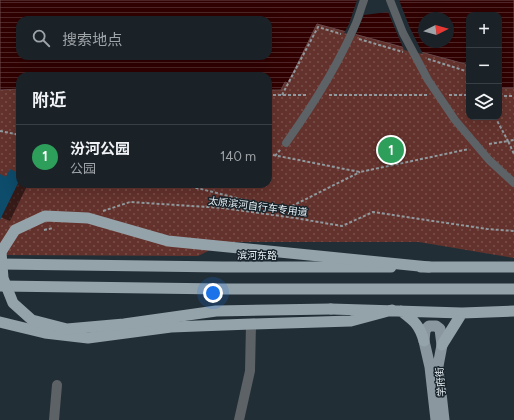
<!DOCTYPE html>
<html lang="zh">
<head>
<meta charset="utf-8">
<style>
  body { margin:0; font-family:Figtree,"Noto Sans SC",sans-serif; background:#272f34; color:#f1f3f6 }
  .controls { position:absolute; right:12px; top:12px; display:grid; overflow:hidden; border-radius:8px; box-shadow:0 4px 16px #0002 }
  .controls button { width:36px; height:36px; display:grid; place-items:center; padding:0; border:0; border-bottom:1px solid #383f45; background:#1a2228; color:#f1f3f6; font:20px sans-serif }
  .compass { position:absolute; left:418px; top:12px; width:36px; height:36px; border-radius:50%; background:#1a2228; box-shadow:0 4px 16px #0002; rotate:84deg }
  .you { position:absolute; left:213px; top:293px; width:14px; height:14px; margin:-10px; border:3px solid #fff; border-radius:50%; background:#1a73e8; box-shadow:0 0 0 6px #1a73e833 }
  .badge { display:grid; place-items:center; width:26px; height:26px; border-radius:50%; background:#b45309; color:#fff; font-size:13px; font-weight:700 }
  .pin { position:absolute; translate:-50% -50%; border:2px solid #fff; box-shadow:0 1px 4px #0006 }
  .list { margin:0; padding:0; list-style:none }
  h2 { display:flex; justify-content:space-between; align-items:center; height:52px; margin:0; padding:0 16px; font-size:17px }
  h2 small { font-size:13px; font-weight:400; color:#9fa4a8 }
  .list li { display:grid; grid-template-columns:26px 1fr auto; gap:12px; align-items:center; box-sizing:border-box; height:64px; padding:0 16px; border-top:1px solid #383f45 }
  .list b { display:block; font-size:15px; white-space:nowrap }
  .list p { margin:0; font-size:13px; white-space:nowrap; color:#9fa4a8 }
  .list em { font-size:13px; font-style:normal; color:#9fa4a8 }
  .icon { flex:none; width:22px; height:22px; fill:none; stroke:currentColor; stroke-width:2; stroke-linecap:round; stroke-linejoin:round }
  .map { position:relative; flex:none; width:514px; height:420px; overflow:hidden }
  .search { position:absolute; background:#1a2228; box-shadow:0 4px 16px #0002; left:16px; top:16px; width:256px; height:44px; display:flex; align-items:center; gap:10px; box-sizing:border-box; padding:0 14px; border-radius:12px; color:#9fa4a8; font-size:15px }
  .panel { position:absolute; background:#1a2228; box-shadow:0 4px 16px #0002; left:16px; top:72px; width:256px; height:116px; border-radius:12px }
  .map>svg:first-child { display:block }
  .park { fill:url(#park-dots); fill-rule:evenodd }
  .water { fill:url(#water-rules); stroke:#68494b; fill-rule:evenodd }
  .pier { fill:#222e35 }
  .shadow { fill:#0007 }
  .building { fill:#0d4c6b }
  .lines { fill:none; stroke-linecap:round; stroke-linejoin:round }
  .path { stroke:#8f999e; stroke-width:2; stroke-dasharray:3 2; stroke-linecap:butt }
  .minor { stroke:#5c6266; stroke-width:10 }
  .primary { stroke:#8b979f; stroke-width:11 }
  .trunk { stroke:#94a2aa; stroke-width:11 }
  .pedestrian-bridge { stroke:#5c6266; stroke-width:8 }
  .trunk-bridge { stroke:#94a2aa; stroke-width:11 }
  .labels { text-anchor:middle; stroke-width:3; stroke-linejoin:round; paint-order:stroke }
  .street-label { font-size:10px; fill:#eaf2f7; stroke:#18242b }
</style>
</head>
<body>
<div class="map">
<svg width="514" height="420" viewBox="0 0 514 420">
  <defs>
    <pattern id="park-dots" width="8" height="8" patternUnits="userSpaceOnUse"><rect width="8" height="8" fill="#64322c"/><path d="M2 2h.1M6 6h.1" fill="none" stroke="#7a504b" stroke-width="1.8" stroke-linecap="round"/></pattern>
    <pattern id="water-rules" width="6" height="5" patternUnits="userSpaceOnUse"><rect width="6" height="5" fill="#300001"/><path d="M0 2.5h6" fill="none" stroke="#4e2627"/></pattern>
  </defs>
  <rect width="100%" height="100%" fill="#222e35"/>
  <path class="park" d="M0 0H514V258L419 242H226L198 256 0 255ZM469 15H499V117H469ZM424 18H448V42H424ZM20 20H268V56H20ZM20 76H268V184H20Z"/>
  <path class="water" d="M0 0H514V88H499V15H469V65L317 24 288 83 285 82 281 90H268V76H20V89L0 90ZM424 18H448V42H424ZM20 20H268V56H20Z"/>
  <path class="pier" d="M357 0H399L410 28 423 54 404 50 388 12 364 15 355 36 344 33 349 24Z"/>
  <path class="shadow" d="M0 175 7 178 20 175V184H26L27 186 10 221 0 217Z"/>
  <path class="building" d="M10 169 20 174V179L0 220V174L6 177Z"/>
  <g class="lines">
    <path class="path" d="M359 39 403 52
      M428 59 469 72
      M268 95H307
      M282 95 318 27 341 34
      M329 95H427
      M449 95H469
      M499 96H514
      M495 117 508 141 514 140
      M0 131 20 135
      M489 144 508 141 514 154
      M268 154 360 172 469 149
      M275 156 281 149
      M181 184 284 210 360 172
      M103 211 130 202 223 208 295 218 342 226 373 212 487 229 514 231
      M44 230 53 228"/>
    <path class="minor" d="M54 420 57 385
      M239 420 250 371 251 324"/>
    <path class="primary" d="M436 420 430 367 424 341 425 330 429 326H436L440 329 442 345 438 366 444 420"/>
    <path class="trunk" d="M0 264 223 267H391
      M421 267H514
      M0 286 223 289H514
      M331 309 462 313
      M401 311C414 321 419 324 424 341
      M0 322 45 333 88 338 171 327 251 324 351 321 392 310
      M442 345 462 313 514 311"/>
    <path class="pedestrian-bridge" d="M390 0 403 33 428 80 455 120 489 160 514 183
      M286 143C313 105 338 66 356 23 359 16 361 8 364 0"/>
    <path class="trunk-bridge" d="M331 309 216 311 124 324 67 329 32 320 13 303 3 278 1 252 15 230 45 216 88 218 168 241 429 267"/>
  </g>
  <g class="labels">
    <g class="street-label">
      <text transform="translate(258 206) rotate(7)" y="4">太原滨河自行车专用道</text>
      <text x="257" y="259">滨河东路</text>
      <text transform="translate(440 382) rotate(-95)" y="4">学府街</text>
    </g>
  </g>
</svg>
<div class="controls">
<button>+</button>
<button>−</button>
<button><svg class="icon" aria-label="layers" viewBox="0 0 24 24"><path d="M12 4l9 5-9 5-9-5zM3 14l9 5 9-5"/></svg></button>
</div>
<svg class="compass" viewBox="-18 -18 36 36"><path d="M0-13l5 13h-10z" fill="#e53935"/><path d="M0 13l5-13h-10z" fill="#9fa4a8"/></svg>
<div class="you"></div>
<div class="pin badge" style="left:391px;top:150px;background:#2e9e5b">1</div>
<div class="search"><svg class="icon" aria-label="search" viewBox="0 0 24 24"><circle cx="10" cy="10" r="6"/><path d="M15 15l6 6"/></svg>搜索地点</div>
<section class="panel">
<h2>附近<small></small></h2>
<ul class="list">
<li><span class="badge" style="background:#2e9e5b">1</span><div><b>汾河公园</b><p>公园</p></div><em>140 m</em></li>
</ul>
</section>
</div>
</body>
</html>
